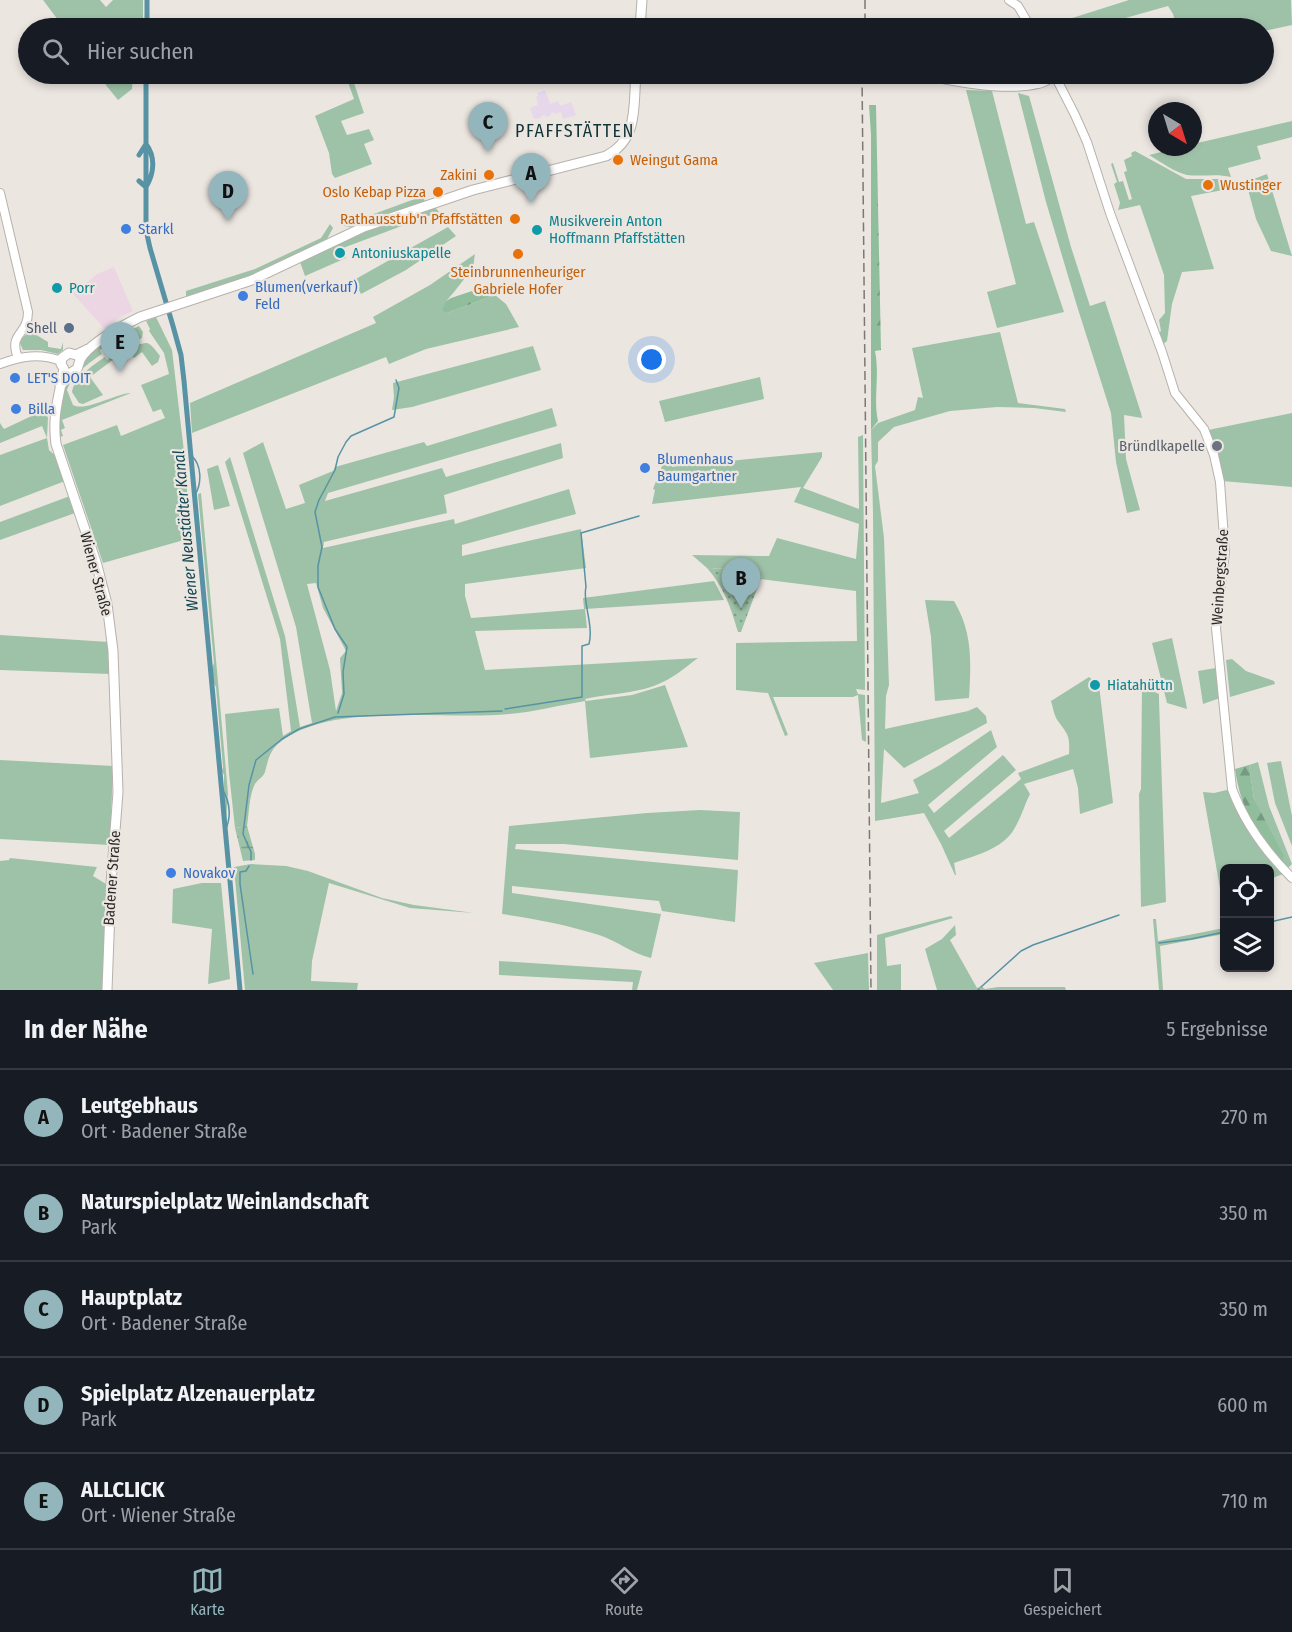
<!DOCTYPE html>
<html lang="de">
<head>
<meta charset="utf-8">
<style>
  body { margin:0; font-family:"Fira Sans Condensed",sans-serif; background:#242831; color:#f1f3f6 }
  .controls { position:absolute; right:18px; bottom:18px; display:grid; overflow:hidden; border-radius:9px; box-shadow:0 3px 9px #0003 }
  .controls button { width:54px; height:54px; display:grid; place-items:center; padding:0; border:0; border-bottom:2px solid #363941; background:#171b24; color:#f1f3f6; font:30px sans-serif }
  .compass { position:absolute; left:1148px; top:102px; width:54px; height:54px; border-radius:50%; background:#171b24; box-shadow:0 3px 9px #0003; rotate:142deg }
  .you { position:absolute; left:652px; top:360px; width:21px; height:21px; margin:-15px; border:4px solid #fff; border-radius:50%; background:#1a73e8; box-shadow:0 0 0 9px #1a73e833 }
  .badge { display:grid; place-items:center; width:39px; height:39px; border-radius:50%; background:#93b5bc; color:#111; font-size:20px; font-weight:700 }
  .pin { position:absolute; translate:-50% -50px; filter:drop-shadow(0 2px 3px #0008) }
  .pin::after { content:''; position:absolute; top:32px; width:21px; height:18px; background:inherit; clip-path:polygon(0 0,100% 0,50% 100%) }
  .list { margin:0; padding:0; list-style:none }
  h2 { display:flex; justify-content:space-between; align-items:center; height:78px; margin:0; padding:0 24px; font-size:26px }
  h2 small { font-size:20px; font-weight:400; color:#9ea1a6 }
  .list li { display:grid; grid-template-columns:39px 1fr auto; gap:18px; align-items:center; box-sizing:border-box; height:96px; padding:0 24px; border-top:2px solid #363941 }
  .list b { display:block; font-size:22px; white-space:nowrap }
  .list p { margin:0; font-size:20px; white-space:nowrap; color:#9ea1a6 }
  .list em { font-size:20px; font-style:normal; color:#9ea1a6 }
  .icon { flex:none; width:33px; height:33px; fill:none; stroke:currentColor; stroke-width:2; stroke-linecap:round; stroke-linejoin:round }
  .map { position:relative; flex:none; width:1292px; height:990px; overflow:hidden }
  .search { position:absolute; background:#171b24; box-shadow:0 3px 9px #0003; left:18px; right:18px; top:18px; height:66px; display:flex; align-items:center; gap:15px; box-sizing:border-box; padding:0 21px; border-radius:33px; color:#9ea1a6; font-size:22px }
  .sheet { height:558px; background:#171b24 }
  nav { display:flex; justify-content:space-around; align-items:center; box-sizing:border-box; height:84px; border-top:2px solid #363941; background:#171b24; font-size:16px; color:#9ea1a6 }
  nav a { display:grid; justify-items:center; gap:3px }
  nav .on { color:#93b5bc }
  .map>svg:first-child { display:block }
  .industrial { fill:#ecd6e4 }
  .education { fill:#e6d7eb }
  .green { fill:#9ec2a7; fill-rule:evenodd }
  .forest { fill:url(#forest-firs) }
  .wetland { fill:url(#wetland-marsh) }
  .park { fill:url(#park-dots) }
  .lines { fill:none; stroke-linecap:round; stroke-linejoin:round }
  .stream { stroke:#5793a4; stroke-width:1.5 }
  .canal { stroke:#5793a4; stroke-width:5 }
  .secondary-casing { stroke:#b7b1ac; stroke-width:10 }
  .primary-casing { stroke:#b7b1ac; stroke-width:11 }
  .secondary { stroke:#fff; stroke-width:8 }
  .primary { stroke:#fff; stroke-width:9 }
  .rail { stroke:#7d7875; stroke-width:1.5; stroke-dasharray:9 4.5; stroke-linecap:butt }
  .food-dot { fill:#e8710a; stroke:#ece6e1; stroke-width:2 }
  .shop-dot { fill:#3f7fe0; stroke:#ece6e1; stroke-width:2 }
  .culture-dot { fill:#0f9aa8; stroke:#ece6e1; stroke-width:2 }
  .service-dot { fill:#5c6f8a; stroke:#ece6e1; stroke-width:2 }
  .worship-dot { fill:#6b7280; stroke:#ece6e1; stroke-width:2 }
  .labels { text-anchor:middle; stroke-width:4.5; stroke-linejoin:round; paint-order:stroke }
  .food-label { font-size:15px; fill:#c56008; stroke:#ece6e1; text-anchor:end }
  .culture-label { font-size:15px; fill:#0d838f; stroke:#ece6e1; text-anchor:start }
  .shop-label { font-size:15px; fill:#366cbe; stroke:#ece6e1; text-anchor:start }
  .service-label { font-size:15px; fill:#4e5e75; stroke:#ece6e1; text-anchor:end }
  .worship-label { font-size:15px; fill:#5b616d; stroke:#ece6e1; text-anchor:end }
  .street-label { font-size:15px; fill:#2c2927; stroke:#ece6e1 }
  .water-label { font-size:16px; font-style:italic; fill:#104654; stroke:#ece6e1 }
  .quarter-label { font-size:18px; letter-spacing:1.5px; fill:#123439; stroke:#ece6e1 }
</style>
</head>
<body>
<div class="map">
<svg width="1292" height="990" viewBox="0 0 1292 990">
  <defs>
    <pattern id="forest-firs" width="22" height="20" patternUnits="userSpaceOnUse" patternTransform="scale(1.5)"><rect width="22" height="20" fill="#90be9d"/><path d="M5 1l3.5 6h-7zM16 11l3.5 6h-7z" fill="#769a80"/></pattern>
    <pattern id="wetland-marsh" width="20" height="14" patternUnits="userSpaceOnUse" patternTransform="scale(1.5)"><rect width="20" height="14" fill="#9ec2a7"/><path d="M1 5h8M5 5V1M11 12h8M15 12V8" fill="none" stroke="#819e88"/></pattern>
    <pattern id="park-dots" width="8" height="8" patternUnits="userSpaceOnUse" patternTransform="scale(1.5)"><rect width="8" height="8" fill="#9ec2a7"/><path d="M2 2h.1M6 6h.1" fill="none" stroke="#819e88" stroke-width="1.8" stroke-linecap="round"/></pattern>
  </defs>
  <rect width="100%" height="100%" fill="#ece6e1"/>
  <path class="industrial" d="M114 267 133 311 118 318 105 329 73 294 97 274Z"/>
  <path class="education" d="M545 90 550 104 558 101 560 106 571 102 576 115 563 119 561 112 555 114 554 112 551 113V115L546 117 545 115 541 116V118L534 119 530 108 538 105 536 97 538 96 537 93Z"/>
  <path class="green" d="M43 0H100L106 7 113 0H143V28H64Z
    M1129 0H1291L1292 25 1264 31V28H1177L1173 14 1168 6 1090 28H1063L1066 20Z
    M97 74H133L132 89 118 100Z
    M345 74H351L364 113 341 121 347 135 369 129 374 140 364 144 372 164 335 178 332 174 329 153 315 116 354 99Z
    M966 90 992 91 1026 224 1034 222 1064 312 997 328 987 292 1016 284Z
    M1018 93 1029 96 1071 247 1090 306 1105 301 1141 413 1142 418 1124 415 1126 459 1140 510 1127 513 1116 462 1111 413 1077 306 1046 202Z
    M1292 121V137L1257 146 1261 159 1228 168 1231 177C1216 173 1202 177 1187 175 1174 172 1161 162 1149 155L1182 147H1193V144Z
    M1135 151 1186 179H1221L1223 190 1191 196 1214 269 1182 272 1172 304 1167 341 1161 346 1158 333 1161 331 1159 320 1165 313 1164 275 1140 205 1118 210 1120 203 1114 184 1117 182 1111 164 1113 163 1119 182 1123 181 1129 200 1132 199 1124 172 1127 171 1124 160 1132 156 1131 153Z
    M1267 174 1292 256 1271 251 1256 219 1246 182Z
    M423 196 425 202 382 218 350 227 344 226 340 221 360 219Z
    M434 206 439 212 343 248 346 258 305 276 300 262 362 232Z
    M330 224 333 228 327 239 271 267 242 279 186 297V291L255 269 321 238Z
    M448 227 456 236 406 270 361 294 354 280Z
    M475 254C474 259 474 265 472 269 468 274 450 298 446 301L447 313 495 295 506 304 519 327 426 349 389 364 386 357 192 433 190 403 376 323 373 317 430 285Z
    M156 317 172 350 187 477V493L191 538 103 563 63 445 117 425 121 436 165 418 161 409 153 412 141 385 169 374 164 353 149 331 150 329 146 321Z
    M139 326 143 332 142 338C135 342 128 338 121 340L119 338 100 350 102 354C90 362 72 375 67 390L73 405C86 412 114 394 131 393L62 420 65 428 61 430 63 436 60 437 57 419 65 385 89 355 98 347Z
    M30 331 48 342V347L61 349 63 342V350L58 354 41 350H23L19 341Z
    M1000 332 1018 403 1065 409 1066 412 1034 408 997 407 950 411 894 427 878 442V461L875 466 884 538 889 685 886 696 885 729 968 711 977 707 986 716 987 723 904 768 884 749 881 803 919 793 913 780 940 765 991 730 997 747 928 805 934 813 1003 755 1016 770 944 831 949 838 1021 779 1018 773 1069 754C1070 735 1068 735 1058 721 1054 716 1053 707 1051 701L1089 677 1099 685 1113 803 1080 814 1078 788 1073 769 1024 784 1030 794C1023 808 1018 829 1005 840 991 852 971 857 954 863L956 875H955L941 844 924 813 875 821 873 513 871 430 878 423 915 410 918 397 923 398 912 348Z
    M128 342C147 350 143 332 160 356L158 362 152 366 142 352 134 358 128 350 122 354 118 348 121 350 126 347 124 344Z
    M533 346 541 370 412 407 392 410 394 397 393 383Z
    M114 351 118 356 90 377 103 395 83 404 79 403 72 392C74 378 93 365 105 357L107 360 115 355Z
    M760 377 764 399 665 422 659 401Z
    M552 408 557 426 328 493 325 501 442 468 446 477 561 443 563 458 444 495 447 513 324 542 323 548 454 519 455 524 569 489 576 514 462 545V556L581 529 586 568 465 584V596L471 618 584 609 583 598 714 581 724 600 585 609 587 628 475 631 485 670 698 658C687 666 676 676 663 682 639 694 611 693 585 699L586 701 632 695 665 685 688 747 590 758 585 701C560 705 535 712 509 714 445 721 328 700 278 744 269 752 268 761 265 772 263 778 256 780 254 786 249 797 249 814 247 826L235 828 229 773 225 714 279 708 283 736 291 731 280 639 225 462 230 457 285 636 300 727 312 723 296 627 243 453 263 442 286 509 305 503 299 485 333 471 335 467 424 442 427 446ZM316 583 323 608 346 651 340 658 342 693 336 711 330 670 307 584Z
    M40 412 48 417 47 438 49 450 57 457 65 481 0 506V455L47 438 42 426 0 443V423L4 429Z
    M1292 413V487L1222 481 1208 430Z
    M863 435 865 690 856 689 858 694 865 695 866 742 862 740 858 695 853 697H773L788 735 785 736 768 693 736 690V643L857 641 856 591 761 579 763 570 707 568 692 555 769 556 777 538 856 559 859 524 794 502 801 487 652 504 655 490 653 489 664 461 670 459 672 467 729 457V461L822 452V457L803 488 859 509 858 437Z
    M218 465 230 506 214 510 207 469Z
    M201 493 228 793 226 821 224 796V775L222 771 223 767 216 687C211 679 211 671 214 663L198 494Z
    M70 496 75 513 0 540V522Z
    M925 600 954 601C973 633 971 662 969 698L935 701 931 637Z
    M0 635 109 642 110 674 0 670Z
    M1172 638 1186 703 1187 709 1167 703 1152 643Z
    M1232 659 1246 671 1274 681 1275 684 1230 697 1226 660Z
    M1216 668 1220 698 1203 704 1198 671Z
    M1142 686 1159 694V700L1166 902 1141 907 1139 794 1141 789Z
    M0 760 113 766 110 845 0 839Z
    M1281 761 1292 816V846L1275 803 1267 763Z
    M1258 762 1269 806 1292 864 1288 868 1282 862 1254 799 1249 765Z
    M1231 789C1236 822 1262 848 1283 874L1270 879V868H1224V893L1221 894 1203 792 1214 793Z
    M700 810 740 812 738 860 564 844H516L515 849 738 870 735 922 662 911 659 901 512 886V893L661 914 651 958C633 954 617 941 599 935 568 925 535 919 502 914L509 826 647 813Z
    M10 858 97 867 93 876 106 884 104 990H0V861L9 860Z
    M251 864 286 866 308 871 382 898 414 905 474 913 410 908 329 883 312 961 311 981 358 983 357 990H245L234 867Z
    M202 883H221L230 979 208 984 212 929 172 923 173 889Z
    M951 916 953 918 885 938 887 966 901 964V990H877V935Z
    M1153 919H1156L1158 941 1224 928V934L1160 946 1163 990H1159Z
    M955 925 956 935 950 940 977 988 981 986 985 989 998 987H1065L1066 990H937L925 949 942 939Z
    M868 953 869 990H833L814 963Z
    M499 961 637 970 642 971 637 990H632L633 982 499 975Z"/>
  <path class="forest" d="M869 105H876L881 350 875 351C880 375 873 399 878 421L871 430V135Z
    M490 285 495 295 447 313 442 310 446 301 451 298Z
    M1249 765 1254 799 1284 856 1282 862C1256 831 1241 811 1235 769Z"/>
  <path class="wetland" d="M247 826 255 854V860L243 861 235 828Z"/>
  <path class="park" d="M707 568 764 570 741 632H738C731 608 724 587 707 568Z"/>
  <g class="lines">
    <path class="stream" d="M191 455C202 465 202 483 195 495
      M505 709 582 697V646L589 644C594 626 582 600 586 587L581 533 639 516
      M338 713 344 694 343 672 347 647 335 629 318 587V566L322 547 315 512 319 500 335 470 338 457 346 442 351 436 394 417 399 388 396 380
      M221 787C230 801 232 816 225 831
      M251 860V852L243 834 249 785 256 760 282 739 299 729 335 717 502 711
      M249 866 246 871 240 872V884L253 974
      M1270 922 1292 917
      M1159 943 1191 939 1224 932
      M981 987 1021 951 1033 945 1119 915
      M978 990 979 989"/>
    <path class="canal" d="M147 28V0
      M146 74V230L150 248 173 326 181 355 184 381 240 990
      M139 155 146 144C156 157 154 174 146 187L139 181"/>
    <g class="secondary-casing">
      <path id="secondary" d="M1009 0 1018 6 1031 28
        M919 74C950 81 1007 92 1038 84 1044 83 1049 79 1055 76
        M1054 74 1075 115 1087 142 1110 213 1162 352 1175 393 1204 429 1214 455 1220 482 1225 552 1216 628 1232 789C1245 824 1266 852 1292 878
        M0 193 28 312C28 336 8 332 18 358
        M0 364C22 356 39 353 61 361"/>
    </g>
    <g class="primary-casing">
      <path id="primary" d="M640 28 642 0
        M88 349 76 355 69 353 62 358 61 364 64 369C59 397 52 415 56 444L96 562 107 604 113 651 118 792 111 883 107 990
        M60 386 72 372 77 369C78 367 79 363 80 360 88 344 124 325 140 317L252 280 364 227 473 190 606 156C639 139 633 106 636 74"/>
    </g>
    <use href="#secondary" class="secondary"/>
    <use href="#primary" class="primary"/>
    <path class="rail" d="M865 0V28
      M862 74 871 990"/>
  </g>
  <g class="food-dot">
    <circle cx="618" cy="160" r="6"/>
    <circle cx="489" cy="175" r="6"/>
    <circle cx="1208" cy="185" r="6"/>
    <circle cx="438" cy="192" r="6"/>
    <circle cx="515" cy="219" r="6"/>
    <circle cx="518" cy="254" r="6"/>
  </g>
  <g class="shop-dot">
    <circle cx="126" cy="229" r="6"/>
    <circle cx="243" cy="296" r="6"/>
    <circle cx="15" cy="378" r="6"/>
    <circle cx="16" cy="409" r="6"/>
    <circle cx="645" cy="468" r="6"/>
    <circle cx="171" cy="873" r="6"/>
  </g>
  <g class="culture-dot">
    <circle cx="537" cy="230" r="6"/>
    <circle cx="340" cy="253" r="6"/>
    <circle cx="57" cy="288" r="6"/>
    <circle cx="1095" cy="685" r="6"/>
  </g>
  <circle class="service-dot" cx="69" cy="328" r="6"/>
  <circle class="worship-dot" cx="1217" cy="446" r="6"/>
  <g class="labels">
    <g class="food-label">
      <text x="630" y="165" text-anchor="start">Weingut Gama</text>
      <text x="477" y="180">Zakini</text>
      <text x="1220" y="190" text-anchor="start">Wustinger</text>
      <text x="426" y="197">Oslo Kebap Pizza</text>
      <text x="503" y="224">Rathausstub'n Pfaffstätten</text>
      <text x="518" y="277" text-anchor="middle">Steinbrunnenheuriger<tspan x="518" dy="17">Gabriele Hofer</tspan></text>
    </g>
    <g class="culture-label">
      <text x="549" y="226">Musikverein Anton<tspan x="549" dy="17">Hoffmann Pfaffstätten</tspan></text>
      <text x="352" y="258">Antoniuskapelle</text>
      <text x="69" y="293">Porr</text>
      <text x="1107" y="690">Hiatahüttn</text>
    </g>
    <g class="shop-label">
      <text x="138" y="234">Starkl</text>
      <text x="255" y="292">Blumen(verkauf)<tspan x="255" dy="17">Feld</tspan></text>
      <text x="27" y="383">LET'S DOIT</text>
      <text x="28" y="414">Billa</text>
      <text x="657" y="464">Blumenhaus<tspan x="657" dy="17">Baumgartner</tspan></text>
      <text x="183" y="878">Novakov</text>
    </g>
    <g class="service-label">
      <text x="57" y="333">Shell</text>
    </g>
    <g class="worship-label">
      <text x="1205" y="451">Bründlkapelle</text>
    </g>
    <g class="street-label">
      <text transform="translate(96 574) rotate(75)" y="5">Wiener Straße</text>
      <text transform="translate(1220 577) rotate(-86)" y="5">Weinbergstraße</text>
      <text transform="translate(112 878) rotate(-86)" y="5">Badener Straße</text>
    </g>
    <g class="water-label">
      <text transform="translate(185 531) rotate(-95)" y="6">Wiener Neustädter Kanal</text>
    </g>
    <g class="quarter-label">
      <text x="575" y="137">PFAFFSTÄTTEN</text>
    </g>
  </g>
</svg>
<div class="controls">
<button><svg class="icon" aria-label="locate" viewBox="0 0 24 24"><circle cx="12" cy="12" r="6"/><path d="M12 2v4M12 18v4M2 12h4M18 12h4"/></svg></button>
<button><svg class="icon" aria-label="layers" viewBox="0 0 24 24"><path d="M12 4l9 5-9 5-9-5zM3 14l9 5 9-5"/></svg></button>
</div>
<svg class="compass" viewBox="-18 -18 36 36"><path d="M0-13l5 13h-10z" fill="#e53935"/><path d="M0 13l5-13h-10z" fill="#9ea1a6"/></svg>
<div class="you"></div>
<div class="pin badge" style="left:531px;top:203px">A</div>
<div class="pin badge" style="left:741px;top:608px">B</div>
<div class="pin badge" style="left:488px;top:152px">C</div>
<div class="pin badge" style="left:228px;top:221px">D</div>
<div class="pin badge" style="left:120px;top:372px">E</div>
<div class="search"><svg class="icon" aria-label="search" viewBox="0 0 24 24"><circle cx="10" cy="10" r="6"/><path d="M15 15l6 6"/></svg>Hier suchen</div>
</div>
<section class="sheet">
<h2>In der Nähe<small>5 Ergebnisse</small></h2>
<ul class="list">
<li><span class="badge">A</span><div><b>Leutgebhaus</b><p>Ort · Badener Straße</p></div><em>270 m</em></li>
<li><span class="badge">B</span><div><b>Naturspielplatz Weinlandschaft</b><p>Park</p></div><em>350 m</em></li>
<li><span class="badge">C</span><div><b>Hauptplatz</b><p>Ort · Badener Straße</p></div><em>350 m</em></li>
<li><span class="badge">D</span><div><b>Spielplatz Alzenauerplatz</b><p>Park</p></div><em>600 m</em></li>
<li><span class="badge">E</span><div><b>ALLCLICK</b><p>Ort · Wiener Straße</p></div><em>710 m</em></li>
</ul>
</section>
<nav>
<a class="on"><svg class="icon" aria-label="map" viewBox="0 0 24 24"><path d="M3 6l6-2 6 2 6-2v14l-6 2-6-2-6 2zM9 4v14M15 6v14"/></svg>Karte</a>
<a><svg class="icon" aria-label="directions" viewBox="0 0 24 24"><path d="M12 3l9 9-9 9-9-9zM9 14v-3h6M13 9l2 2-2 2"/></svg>Route</a>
<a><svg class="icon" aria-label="saved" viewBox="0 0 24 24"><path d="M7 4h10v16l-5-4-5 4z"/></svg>Gespeichert</a>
</nav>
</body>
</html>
